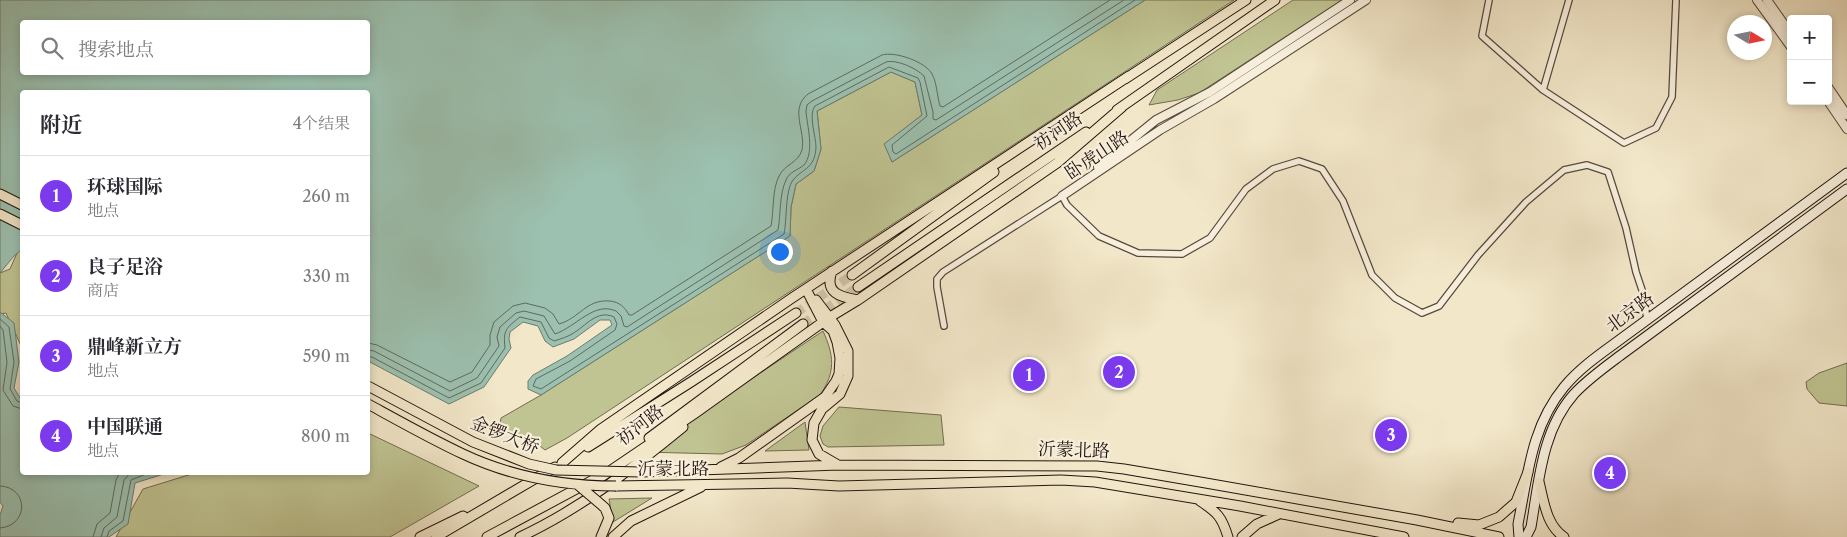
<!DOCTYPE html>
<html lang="zh">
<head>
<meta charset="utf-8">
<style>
  body { margin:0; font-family:"Libre Caslon Text","Noto Serif SC",serif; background:#f2f2f3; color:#2b2b33 }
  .controls { position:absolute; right:15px; top:15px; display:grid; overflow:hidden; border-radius:5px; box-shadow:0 2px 8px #0003 }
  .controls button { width:45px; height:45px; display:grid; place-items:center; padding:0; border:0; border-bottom:1px solid #e1e1e2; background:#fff; color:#2b2b33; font:25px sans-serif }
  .compass { position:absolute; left:1727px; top:15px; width:45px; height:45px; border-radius:50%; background:#fff; box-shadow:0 2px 8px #0003; rotate:100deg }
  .you { position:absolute; left:779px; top:251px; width:18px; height:18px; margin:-12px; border:4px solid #fff; border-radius:50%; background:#1a73e8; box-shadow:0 0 0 8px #1a73e833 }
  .badge { display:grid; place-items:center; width:32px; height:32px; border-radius:50%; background:#7c3aed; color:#fff; font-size:16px; font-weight:700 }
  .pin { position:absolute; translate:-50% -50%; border:2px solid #fff; box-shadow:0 1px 5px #0006 }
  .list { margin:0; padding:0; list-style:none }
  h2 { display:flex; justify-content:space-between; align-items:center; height:65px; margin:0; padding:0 20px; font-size:21px }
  h2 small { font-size:16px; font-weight:400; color:#7c7c81 }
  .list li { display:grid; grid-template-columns:32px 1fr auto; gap:15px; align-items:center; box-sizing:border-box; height:80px; padding:0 20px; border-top:1px solid #e1e1e2 }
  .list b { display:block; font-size:19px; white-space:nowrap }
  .list p { margin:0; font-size:16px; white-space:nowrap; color:#7c7c81 }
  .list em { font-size:16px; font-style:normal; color:#7c7c81 }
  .icon { flex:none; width:28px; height:28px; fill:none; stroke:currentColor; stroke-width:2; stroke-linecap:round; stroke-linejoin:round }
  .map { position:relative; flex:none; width:1847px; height:537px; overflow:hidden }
  .search { position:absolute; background:#fff; box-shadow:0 2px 8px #0003; left:20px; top:20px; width:350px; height:55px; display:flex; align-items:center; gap:12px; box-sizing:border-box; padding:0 18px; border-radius:5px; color:#7c7c81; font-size:19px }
  .panel { position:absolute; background:#fff; box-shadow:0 2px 8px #0003; left:20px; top:90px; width:350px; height:385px; border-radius:5px }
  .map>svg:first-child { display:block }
  .green { fill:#c0c492; stroke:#726c50 }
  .water { fill:#9cc1b0; stroke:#6c7c6f; fill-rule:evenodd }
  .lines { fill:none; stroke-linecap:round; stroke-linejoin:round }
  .shore { stroke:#606a5f; stroke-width:1 }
  .primary-tunnel { stroke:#d3c7ad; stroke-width:9; stroke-dasharray:9 4.5; stroke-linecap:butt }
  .minor-casing { stroke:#57493d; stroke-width:8 }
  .tertiary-casing { stroke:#57493d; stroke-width:10 }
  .secondary-casing { stroke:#23140e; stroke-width:11 }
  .primary-casing { stroke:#23140e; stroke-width:11 }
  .minor { stroke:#f7efdc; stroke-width:5.5 }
  .tertiary { stroke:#f7efdc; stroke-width:8 }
  .secondary { stroke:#f7efdc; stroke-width:9 }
  .primary { stroke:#f2e7c9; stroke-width:9 }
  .primary-bridge-casing { stroke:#23140e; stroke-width:11; stroke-linecap:butt }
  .primary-bridge { stroke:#f2e7c9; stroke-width:9 }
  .labels { text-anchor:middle; stroke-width:4.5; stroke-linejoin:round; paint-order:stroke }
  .street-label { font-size:18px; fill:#23140e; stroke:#f7efdc }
</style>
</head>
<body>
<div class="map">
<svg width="1847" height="537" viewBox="0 0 1847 537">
  <rect width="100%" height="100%" fill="#f2e7c9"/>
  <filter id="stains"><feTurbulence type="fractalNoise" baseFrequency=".004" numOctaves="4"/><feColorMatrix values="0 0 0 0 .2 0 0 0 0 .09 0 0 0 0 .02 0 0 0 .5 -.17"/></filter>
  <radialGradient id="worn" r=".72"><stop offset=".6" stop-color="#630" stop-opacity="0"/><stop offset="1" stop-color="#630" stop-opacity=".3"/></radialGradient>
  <path class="green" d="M1145 0H1234L567 438 545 450 531 439 499 430 501 418 541 395 790 236 791 207 796 184 814 171 821 149 817 111 891 72 915 82 922 115 885 144 892 162Z
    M1293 0H1342L1199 93 1178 100 1149 105 1157 90Z
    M21 244 22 245V348L6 313 0 314V273L10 269Z
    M823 331C834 355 836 372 820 395L746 445 722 454 642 452Z
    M1847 363V406L1819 403 1807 389 1806 382 1819 373Z
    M839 407 941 415 944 445 828 447 823 444 820 436 823 426Z
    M805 422 809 450 765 451Z
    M368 433 479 486 390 537H116L143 489 195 473 368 472Z
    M652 498 613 522 609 499Z"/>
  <path class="water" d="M0 0H1145L892 162 884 144 922 115 915 82 891 72 817 111 821 149 814 171 796 184 791 207 790 236 541 395 528 389V381L533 375 567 356 612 325 610 320H600L574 339 553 347 545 341 538 326 523 322 510 332 509 339 511 348 484 387 449 404 368 361V92H22V249L14 256 0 273ZM22 22H368V72H22Z
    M0 312 14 323 19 362 14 388 22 401V472L167 473 135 483 128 524 109 537H0V515L3 506 0 502Z"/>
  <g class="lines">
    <path class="shore" d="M0 319 9 327 14 362 10 389 17 401 22 403
      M0 326 3 330 7 362 3 390 13 406 22 409
      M368 343 377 345 450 382 472 372 490 345V335L494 322 513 306 525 303 545 308 553 314 559 324C580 318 586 299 610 301 619 302 625 307 629 315H632L771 226C774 210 772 190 779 176 785 164 798 163 802 150 806 131 789 109 808 94L882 55C895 51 926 62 932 74 937 83 937 96 940 106L943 107 1110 0
      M368 350 374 351 450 391 477 378 499 346 497 337 500 327 516 313 524 311 544 316 555 334C576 327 594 301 616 311L621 316 624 326 627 327 778 230C781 214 779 195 786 180 789 172 798 170 804 165 815 152 807 126 806 111L807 105 812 101 886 62C896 59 916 68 924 76L933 112V119L936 120 1124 0
      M368 357H372L449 398 481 383 505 348C503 330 506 328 520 317L541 322 549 338 554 341C560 339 567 337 572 334 586 326 597 309 614 317L617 324 615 330 570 361 536 379 533 386 541 389 784 234C787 221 785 190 793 180 803 168 815 169 816 147 816 137 808 114 815 106L889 67 918 78 920 82 927 116 892 145 893 152 896 154 1135 0
      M0 486C29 487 29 526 0 528
      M93 537 97 524 110 513 116 480 120 472
      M101 537 104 528 117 517 124 480 131 472
      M107 537 109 531 123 521 131 480 151 472"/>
    <path class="primary-tunnel" d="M796 313 852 275
      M803 324 858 287"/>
    <g class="minor-casing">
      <path id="minor" d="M1489 0 1482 36 1543 90 1624 143 1656 128 1672 97 1676 0
        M1543 90 1569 0
        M944 326 937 287V279L943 272 1062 196 1067 205 1099 236 1138 253 1182 254 1210 238 1246 189 1273 169 1299 161 1322 169 1343 201 1372 275 1395 298 1422 313 1439 306 1478 255 1526 202 1564 170 1587 165 1608 172 1626 228 1636 272 1644 296 1647 320"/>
    </g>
    <g class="tertiary-casing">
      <path id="tertiary" d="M1757 0 1791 47
        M1767 0 1791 34
        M1828 87 1847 115
        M1828 101 1847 129
        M1098 167 1156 120 1210 92 1350 0
        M1062 196 1160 130 1214 99 1366 0"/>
    </g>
    <g class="secondary-casing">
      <path id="secondary" d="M1519 537 1518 524C1528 475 1531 427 1564 387 1578 370 1596 357 1614 344L1847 173
        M1526 537 1531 527C1539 481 1542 430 1574 394 1588 379 1605 367 1621 355L1847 189"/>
    </g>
    <g class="primary-casing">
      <path id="primary" d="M1125 79 1246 0
        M1117 110 1275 0
        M0 194 22 205
        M0 214 22 225
        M832 271C824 293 840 297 858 300
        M852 275 994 172
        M858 287 1086 132
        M816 300 835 325 848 351V376L840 394 822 409 814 423 812 440 819 454 838 465
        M649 438 803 324
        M588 447 691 382 796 313
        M562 463 601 429 792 298 1129 76
        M721 467 739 458 825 397 836 381 839 374 840 358 837 342 833 331 823 322 806 289
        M641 472 839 465 1097 466 1124 469 1200 482 1417 520 1499 537
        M601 477 694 414 830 317 858 300 1057 163 1122 107
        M1539 482C1544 501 1546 525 1564 537
        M616 486 787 483 839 486 1061 480 1095 482 1240 506 1404 537
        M597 501 605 508 609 518 601 537
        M1200 501C1217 512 1222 517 1228 537
        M1458 523 1479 525 1499 517 1516 502 1528 472
        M420 537 463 516
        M436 537 555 467
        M487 537 606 473
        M520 537C580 509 633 468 683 427
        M613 537 631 521 701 487
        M1242 537 1257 524 1279 514"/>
    </g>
    <use href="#minor" class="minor"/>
    <use href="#tertiary" class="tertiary"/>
    <use href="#secondary" class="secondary"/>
    <use href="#primary" class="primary"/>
    <g class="primary-bridge-casing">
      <path id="primary-bridge" d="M368 386 473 442 529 464 556 470 641 472
        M368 404C399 421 431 439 463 454 510 476 564 486 616 486
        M578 485 597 501"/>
    </g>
    <use href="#primary-bridge" class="primary-bridge"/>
  </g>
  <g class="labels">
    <g class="street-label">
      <text transform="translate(1058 131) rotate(-34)" y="6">祊河路</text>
      <text transform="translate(1097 155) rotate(-34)" y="6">卧虎山路</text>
      <text transform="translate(1630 312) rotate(-36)" y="6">北京路</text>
      <text transform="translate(640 425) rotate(-38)" y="6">祊河路</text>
      <text transform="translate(505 435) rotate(22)" y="6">金锣大桥</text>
      <text transform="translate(1074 450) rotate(2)" y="6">沂蒙北路</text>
      <text x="673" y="475">沂蒙北路</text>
    </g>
  </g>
  <rect width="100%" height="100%" filter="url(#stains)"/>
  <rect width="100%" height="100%" fill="url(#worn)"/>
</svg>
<div class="controls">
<button>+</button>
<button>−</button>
</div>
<svg class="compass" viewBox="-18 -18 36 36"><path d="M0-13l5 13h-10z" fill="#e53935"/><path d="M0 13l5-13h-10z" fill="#7c7c81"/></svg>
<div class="you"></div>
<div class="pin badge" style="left:1029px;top:375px">1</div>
<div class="pin badge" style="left:1119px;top:372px">2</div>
<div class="pin badge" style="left:1391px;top:435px">3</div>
<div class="pin badge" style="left:1610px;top:473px">4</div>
<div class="search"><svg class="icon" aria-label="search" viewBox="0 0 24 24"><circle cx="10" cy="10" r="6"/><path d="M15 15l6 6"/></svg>搜索地点</div>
<section class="panel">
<h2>附近<small>4个结果</small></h2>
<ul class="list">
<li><span class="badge">1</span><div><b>环球国际</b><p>地点</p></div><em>260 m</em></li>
<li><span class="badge">2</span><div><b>良子足浴</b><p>商店</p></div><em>330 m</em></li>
<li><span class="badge">3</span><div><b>鼎峰新立方</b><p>地点</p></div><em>590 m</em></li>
<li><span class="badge">4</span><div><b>中国联通</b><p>地点</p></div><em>800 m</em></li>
</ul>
</section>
</div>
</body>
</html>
